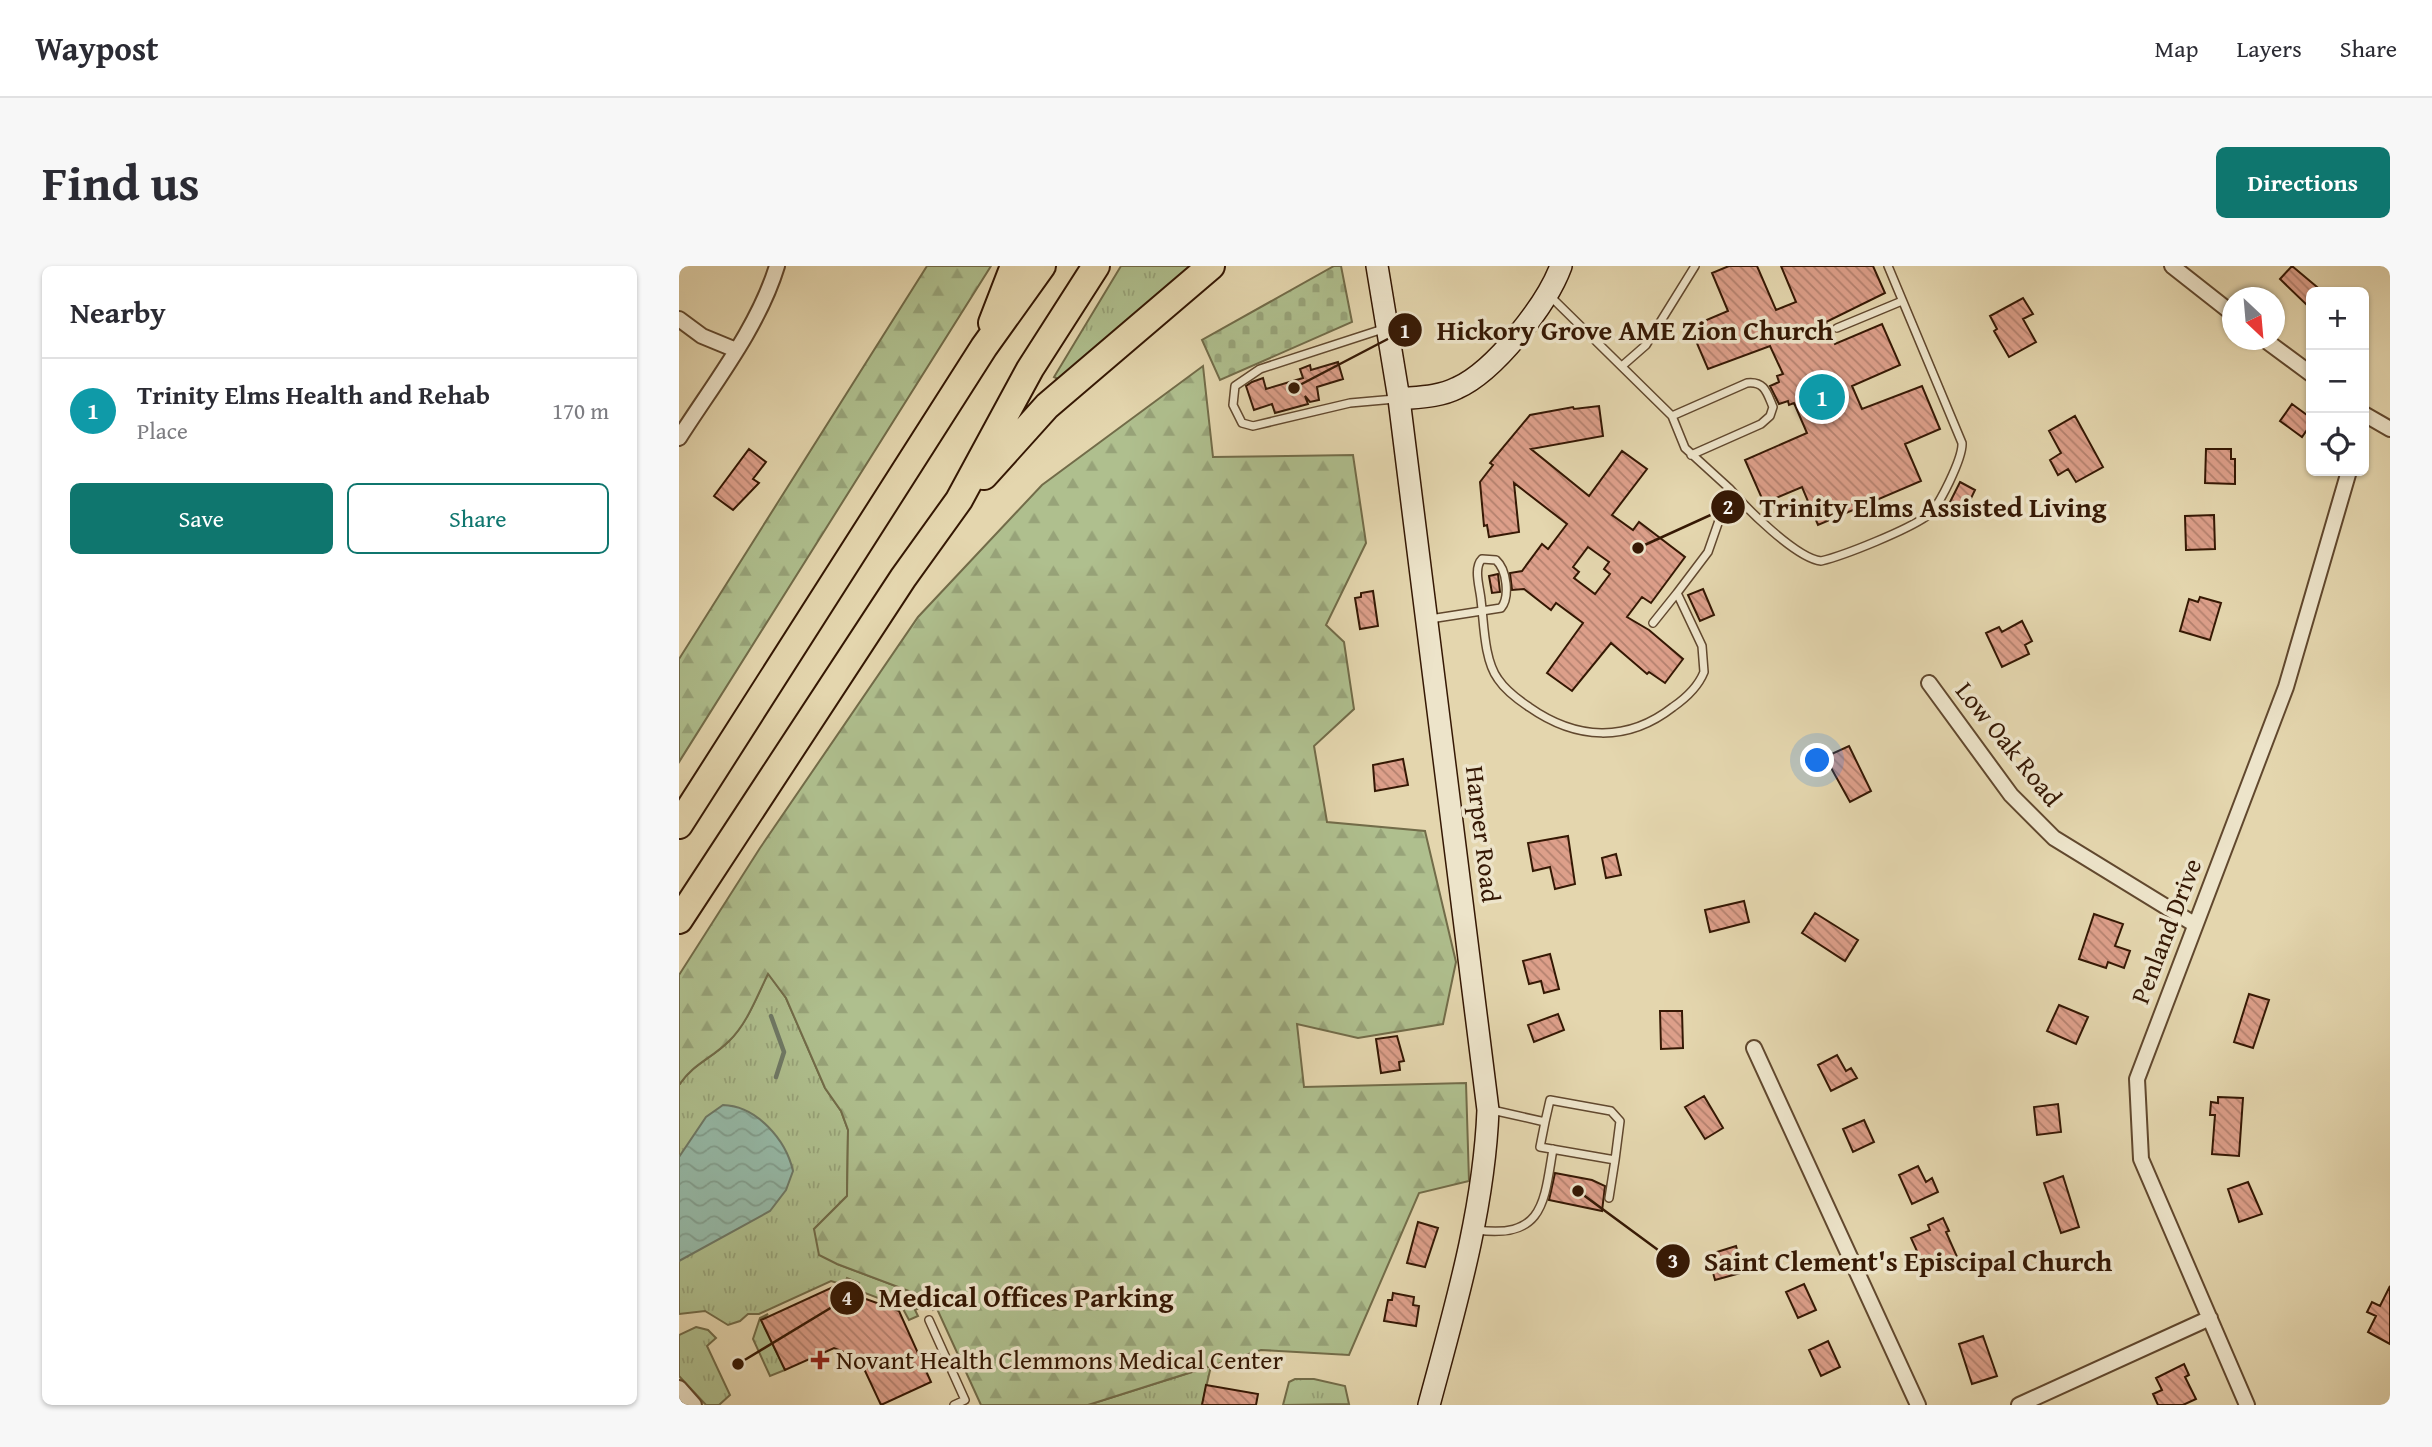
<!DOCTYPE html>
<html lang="en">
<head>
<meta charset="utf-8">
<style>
  body { margin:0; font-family:"Gentium Book Plus",serif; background:#f7f7f7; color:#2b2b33 }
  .controls { position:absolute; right:21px; top:21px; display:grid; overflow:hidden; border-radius:10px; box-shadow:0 2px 5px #0004 }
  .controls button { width:63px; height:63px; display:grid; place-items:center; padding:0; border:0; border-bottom:2px solid #e1e1e2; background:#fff; color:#2b2b33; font:35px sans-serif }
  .compass { position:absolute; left:1543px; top:21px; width:63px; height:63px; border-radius:50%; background:#fff; box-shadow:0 2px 5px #0004; rotate:154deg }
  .you { position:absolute; left:1139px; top:495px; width:24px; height:24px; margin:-18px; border:5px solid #fff; border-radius:50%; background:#1a73e8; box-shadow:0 0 0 10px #1a73e833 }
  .badge { display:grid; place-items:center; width:46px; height:46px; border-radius:50%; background:#0f766e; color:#fff; font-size:23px; font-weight:700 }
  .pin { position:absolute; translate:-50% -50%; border:4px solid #fff; box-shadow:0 2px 7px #0006 }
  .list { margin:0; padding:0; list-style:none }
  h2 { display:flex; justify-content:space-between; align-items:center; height:91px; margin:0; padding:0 28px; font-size:30px }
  h2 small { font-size:23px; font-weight:400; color:#7c7c81 }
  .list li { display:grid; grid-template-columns:46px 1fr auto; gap:21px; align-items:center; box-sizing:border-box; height:105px; padding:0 28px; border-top:2px solid #e1e1e2 }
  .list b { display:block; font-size:26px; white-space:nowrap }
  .list p { margin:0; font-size:23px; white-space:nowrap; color:#7c7c81 }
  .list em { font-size:23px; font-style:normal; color:#7c7c81 }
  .actions { display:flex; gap:14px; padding:21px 28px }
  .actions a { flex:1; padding:16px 0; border:2px solid #0f766e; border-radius:10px; text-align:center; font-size:24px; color:#0f766e }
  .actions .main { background:#0f766e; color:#fff }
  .icon { flex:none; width:38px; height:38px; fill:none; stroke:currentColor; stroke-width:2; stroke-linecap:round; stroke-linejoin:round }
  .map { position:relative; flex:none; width:1711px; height:1139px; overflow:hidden; border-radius:10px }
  header { display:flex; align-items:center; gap:42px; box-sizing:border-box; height:98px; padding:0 35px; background:#fff; border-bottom:2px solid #e1e1e2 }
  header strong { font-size:33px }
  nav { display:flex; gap:38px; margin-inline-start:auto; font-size:24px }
  .intro { display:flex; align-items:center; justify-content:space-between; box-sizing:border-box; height:168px; padding:0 42px }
  h1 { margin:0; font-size:49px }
  .button { padding:18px 32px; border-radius:10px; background:#0f766e; color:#fff; font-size:24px; font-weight:700 }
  main { display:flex; gap:42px; padding:0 42px }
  aside { flex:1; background:#fff; border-radius:10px; box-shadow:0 2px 5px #0004 }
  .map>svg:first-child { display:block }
  .grass { fill:url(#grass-tufts); stroke:#726c49; stroke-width:2 }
  .forest { fill:url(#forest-firs); stroke:#726c49; stroke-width:2 }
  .cemetery { fill:url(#cemetery-stones); stroke:#726c49; stroke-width:2 }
  .water { fill:url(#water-waves); stroke:#6f7966; stroke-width:2 }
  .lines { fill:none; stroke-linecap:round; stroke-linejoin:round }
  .stream { stroke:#6f7966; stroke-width:4.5 }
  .building { fill:url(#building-back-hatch); stroke:#351804; stroke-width:2; fill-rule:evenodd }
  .lane-casing { stroke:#61482e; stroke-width:10 }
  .street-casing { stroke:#61482e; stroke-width:18 }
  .secondary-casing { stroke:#351804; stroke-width:24 }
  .highway-casing { stroke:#351804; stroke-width:30 }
  .lane { stroke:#ede4ca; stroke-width:7 }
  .street { stroke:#ede4ca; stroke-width:14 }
  .secondary { stroke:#ede4ca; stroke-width:21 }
  .highway { stroke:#e4d6ae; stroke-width:26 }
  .poi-dot { fill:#8f2418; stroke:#ede4ca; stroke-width:2.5 }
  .labels { text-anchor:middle; stroke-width:7; stroke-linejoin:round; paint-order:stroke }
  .street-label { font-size:26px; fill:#351804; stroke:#ede4ca }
  .poi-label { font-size:26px; fill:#351804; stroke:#ede4ca; text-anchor:start }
  .leader { fill:none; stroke:#351804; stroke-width:2.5 }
  .callout-dot { fill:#351804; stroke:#ede4ca; stroke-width:2.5 }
  .mark-label { font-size:21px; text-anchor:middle; font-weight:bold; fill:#fff }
  .callout-label { font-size:28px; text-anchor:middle; font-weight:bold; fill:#351804; stroke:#ede4ca; stroke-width:7; stroke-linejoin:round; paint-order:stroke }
</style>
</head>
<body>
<header>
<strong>Waypost</strong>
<nav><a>Map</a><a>Layers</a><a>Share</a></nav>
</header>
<div class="intro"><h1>Find us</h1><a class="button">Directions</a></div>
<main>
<aside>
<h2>Nearby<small></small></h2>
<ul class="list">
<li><span class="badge" style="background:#0f9aa8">1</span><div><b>Trinity Elms Health and Rehab</b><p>Place</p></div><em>170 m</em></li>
</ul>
<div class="actions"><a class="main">Save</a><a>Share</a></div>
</aside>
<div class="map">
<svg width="1711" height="1139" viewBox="0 0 1711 1139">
  <defs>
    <pattern id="grass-tufts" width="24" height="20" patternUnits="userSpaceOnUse" patternTransform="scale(1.75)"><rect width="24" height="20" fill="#afbf8e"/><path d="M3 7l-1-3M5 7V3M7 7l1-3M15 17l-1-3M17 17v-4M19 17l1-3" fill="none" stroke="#97a379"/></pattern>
    <pattern id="forest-firs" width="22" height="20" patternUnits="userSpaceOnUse" patternTransform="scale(1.75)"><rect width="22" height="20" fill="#afbf8e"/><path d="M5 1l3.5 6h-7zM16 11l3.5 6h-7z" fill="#97a379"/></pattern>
    <pattern id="cemetery-stones" width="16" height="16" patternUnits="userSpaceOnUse" patternTransform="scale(1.75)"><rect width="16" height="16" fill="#afbf8e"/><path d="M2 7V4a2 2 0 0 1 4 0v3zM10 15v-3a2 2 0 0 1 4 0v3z" fill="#97a379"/></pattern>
    <pattern id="water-waves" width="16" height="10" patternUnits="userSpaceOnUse" patternTransform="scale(1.75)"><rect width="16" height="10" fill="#96b9a7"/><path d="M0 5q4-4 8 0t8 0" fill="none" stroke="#829e8e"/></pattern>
    <pattern id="building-back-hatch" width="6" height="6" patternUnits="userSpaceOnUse" patternTransform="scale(1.75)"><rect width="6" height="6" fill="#dd9f8a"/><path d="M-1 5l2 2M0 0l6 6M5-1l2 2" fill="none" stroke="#b4816f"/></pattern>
  </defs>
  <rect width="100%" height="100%" fill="#e4d6ae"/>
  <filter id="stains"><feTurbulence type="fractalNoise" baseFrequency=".00286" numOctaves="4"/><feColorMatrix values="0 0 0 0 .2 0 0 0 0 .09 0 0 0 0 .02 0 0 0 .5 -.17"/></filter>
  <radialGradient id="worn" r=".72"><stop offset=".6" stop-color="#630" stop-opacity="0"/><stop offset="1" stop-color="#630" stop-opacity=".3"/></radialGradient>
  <path class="grass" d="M442 0H513L381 114 375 111Z
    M89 707 107 732 146 822 162 845 169 864 168 930 135 963 158 998 254 1034 258 1042 254 1044 250 1037 236 1044 239 1050 230 1054 223 1041 178 1024 180 1017 168 1012 165 1019 152 1015 80 1048H69L61 1055 49 1059 26 1045 0 1048V819C15 797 32 793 50 775 68 757 78 730 89 707Z
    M89 1048 82 1054 106 1104 91 1110 74 1073 81 1052Z
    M17 1061 29 1064 37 1072 28 1080 51 1129 40 1139H27L0 1110V1069Z
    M532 1100 523 1139H409Z
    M616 1113H635L666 1120 670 1138 604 1139 610 1116Z"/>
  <path class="forest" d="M248 0H312L0 496V393Z
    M524 100 534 191 674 189 687 277 647 359 665 376 675 443 635 480 648 556 746 565 777 696 764 758 679 772 618 758 625 821 787 817 790 915 740 927 670 1089 582 1084 409 1139H302L254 1034 158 998 140 989 135 963 168 930 169 864 162 845 146 822 107 732 89 708C78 730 68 758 50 775 32 793 15 797 0 819V709L81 582 239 351 363 219Z"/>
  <path class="cemetery" d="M655 0H662L673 56 541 114 523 74Z"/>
  <path class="water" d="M44 839C78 840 107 874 114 905L107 924 91 945 0 995V891L27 851Z"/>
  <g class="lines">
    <path class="stream" d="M92 750 105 786 97 811"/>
  </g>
  <path class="building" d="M1050 0H1078L1097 44 1117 36 1102 0H1194L1206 27 1147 56 1156 78 1203 58 1221 99 1173 120 1183 143 1243 120 1261 163 1226 178 1242 215 1139 259 1123 221 1085 237 1066 194 1128 167 1115 137 1110 139 1109 135 1100 138 1091 120 1100 116 1098 110 1104 108 1091 80 1029 103 1011 61 1049 45 1033 7Z
    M1613 0 1644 26H1632V43L1601 13Z
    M1344 32 1354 48 1344 53 1357 76 1330 91 1315 65 1318 63 1311 50Z
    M659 96 664 113 638 121 640 134 631 136 626 130 629 138 596 147 593 138 575 144 567 120 573 116 584 112 587 123 624 112 621 103 631 99 632 104Z
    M1613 138 1632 152V158L1623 171 1601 155Z
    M920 140 924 170 852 183 910 230 943 185 968 203 933 249 954 264 960 256 1006 291 972 337 963 331 948 351 970 364 1004 393 986 417 970 406 968 408 932 377 893 425 868 407 904 357 877 337 872 344 845 323 833 324 831 307 843 305 863 278 869 283 888 258 835 217 840 266 810 271 808 259 805 260 801 216 814 199 811 197 851 149 894 141 895 143ZM909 281 930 296 925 303 931 308 916 328 895 312 900 306 894 301Z
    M1396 150 1424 201 1397 216 1389 203 1379 209 1371 194 1382 187 1370 165Z
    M70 183 87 196 74 213 80 217 54 244 35 230Z
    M1527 183H1552V193H1556V218L1526 217Z
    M1281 216 1296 224 1283 251 1267 244Z
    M1535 249 1536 283 1507 284 1506 250Z
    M819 308 821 326 813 327 810 310Z
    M1024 323 1035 349 1021 355 1009 329Z
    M694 325 699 360 681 363 676 332 682 331V327Z
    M1521 331 1542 337 1531 374 1501 365 1510 333 1519 336Z
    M1343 355 1353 375 1346 379 1350 388 1323 401 1307 367 1320 361 1323 366Z
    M1170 480 1192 525 1171 536 1146 491Z
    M724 493 729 519 696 525 694 499Z
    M889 570 896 618 876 623 871 601 854 605 849 577Z
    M937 588 942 609 927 612 923 592Z
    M1065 635 1070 656 1031 666 1026 644Z
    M1136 647 1179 674 1166 695 1123 667Z
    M1415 648 1444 658 1436 680 1451 685 1445 702 1429 696 1427 702 1400 693Z
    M871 688 880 723 865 727 862 715 850 718 844 695Z
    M1570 728 1590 734 1574 782 1555 776Z
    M1380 739 1409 751 1397 778 1368 765Z
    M981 745H1003L1004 782 982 783Z
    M879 748 885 764 855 776 849 759Z
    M718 770 725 795 720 796 721 804 702 807 697 773Z
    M1158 789 1167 805 1172 802 1178 812 1152 825 1139 799Z
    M1025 830 1044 862 1026 873 1006 841Z
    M1539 831 1564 832 1560 890 1533 888 1536 849H1531L1532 836 1539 837Z
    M1379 838 1382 866 1358 869 1355 841Z
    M1185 854 1195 876 1174 886 1164 863Z
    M1239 900 1247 916 1253 912 1259 926 1233 938 1220 909Z
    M876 907 913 914 926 920 923 945 870 934Z
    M1384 910 1400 961 1382 967 1365 917Z
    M1569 916 1583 948 1560 956 1549 923Z
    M1264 952 1270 965 1267 966 1279 993 1248 1007 1232 972 1251 964 1249 959Z
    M739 956 759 962 746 1001 728 997Z
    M1057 980 1065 1006 1036 1014 1033 1003 1042 1000 1038 986Z
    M1125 1018 1137 1044 1119 1052 1107 1026Z
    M1711 1020V1078L1689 1066 1697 1050 1688 1046 1693 1036 1701 1040Z
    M154 1021 220 1045 252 1116 202 1139 180 1092 155 1082 106 1104 82 1054Z
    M714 1027 735 1031 734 1039 740 1040 737 1060 705 1055 709 1034H713Z
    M1304 1070 1318 1110 1293 1118 1280 1078Z
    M1149 1075 1161 1101 1142 1110 1130 1084Z
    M1505 1098 1510 1109 1506 1111 1517 1133 1504 1139H1479L1474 1128 1483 1124 1477 1112Z
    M527 1119 579 1128 577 1139H523Z"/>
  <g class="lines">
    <g class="lane-casing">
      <path id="lane" d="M707 62 581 103 556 120 554 139 563 157 574 160 671 137 716 133
        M1158 62 1223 35
        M943 100 967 79 1016 0
        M993 150 1068 117C1086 115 1088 127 1094 141L1091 150 1082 158 1012 189
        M1051 223C1067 242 1117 292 1142 295 1167 289 1228 264 1248 250 1260 242 1284 191 1283 177L1209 0
        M751 353 822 342C831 331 828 304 817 294L803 293C794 302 801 322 802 334 805 357 805 394 819 413 827 425 838 433 850 441 897 474 948 477 994 441 1007 432 1019 421 1025 406L1023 380 998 327 1029 286 1051 223 1006 182 993 150 870 29
        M974 357 998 327
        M813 844 866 856 871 834 932 845 941 855 936 894 861 881 866 856
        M930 932 936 894
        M798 964C865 973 865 936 874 883
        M250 1054 286 1134 275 1139"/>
    </g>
    <g class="street-casing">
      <path id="street" d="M1493 0 1554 48
        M0 53 23 70 57 84
        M1586 74 1632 108
        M1685 148 1711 163
        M0 172C35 117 79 62 98 0
        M1250 417 1332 529 1375 572 1515 658
        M1075 782 1239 1139
        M0 1122 15 1139
        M1340 1139 1531 1052
        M1568 1139 1462 893 1458 813 1607 421 1670 205"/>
    </g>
    <g class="secondary-casing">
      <path id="secondary" d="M698 0 720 133 809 844C805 945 776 1042 750 1139
        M720 133C740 131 760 131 778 122 816 105 868 38 882 0"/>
    </g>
    <g class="highway-casing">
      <path id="highway" d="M313 57 335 0
        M305 210 368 140 532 0
        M0 559 305 81 363 0
        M0 654 224 312 280 234 351 103 417 0"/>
    </g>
    <use href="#lane" class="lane"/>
    <use href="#street" class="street"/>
    <use href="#secondary" class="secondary"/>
    <use href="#highway" class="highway"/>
  </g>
  <path class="poi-dot" d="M137.5 1083.5h7v7h7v7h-7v7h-7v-7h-7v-7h7z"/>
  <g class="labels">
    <g class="street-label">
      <text transform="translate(1330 478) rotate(51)" y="9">Low Oak Road</text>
      <text transform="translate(804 568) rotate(83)" y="9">Harper Road</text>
      <text transform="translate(1487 665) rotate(-69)" y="9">Penland Drive</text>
    </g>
    <g class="poi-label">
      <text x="157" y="1103">Novant Health Clemmons Medical Center</text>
    </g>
  </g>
  <path class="leader" d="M615 122L726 64M959 282L1049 241M899 925L994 995M59 1098L168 1032"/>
  <g class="callout-dot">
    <circle cx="615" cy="122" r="7"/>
    <circle cx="959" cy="282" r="7"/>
    <circle cx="899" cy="925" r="7"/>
    <circle cx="59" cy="1098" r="7"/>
    <circle cx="726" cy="64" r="18"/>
    <circle cx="1049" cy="241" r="18"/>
    <circle cx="994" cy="995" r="18"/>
    <circle cx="168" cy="1032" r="18"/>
  </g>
  <g class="mark-label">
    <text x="726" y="72">1</text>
    <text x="1049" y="248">2</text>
    <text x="994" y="1002">3</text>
    <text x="168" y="1039">4</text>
  </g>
  <g class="callout-label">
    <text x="956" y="74">Hickory Grove AME Zion Church</text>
    <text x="1254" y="251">Trinity Elms Assisted Living</text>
    <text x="1229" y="1005">Saint Clement's Episcipal Church</text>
    <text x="347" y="1041">Medical Offices Parking</text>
  </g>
  <rect width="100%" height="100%" filter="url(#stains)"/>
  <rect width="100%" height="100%" fill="url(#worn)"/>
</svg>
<div class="controls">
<button>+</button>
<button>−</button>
<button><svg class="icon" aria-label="locate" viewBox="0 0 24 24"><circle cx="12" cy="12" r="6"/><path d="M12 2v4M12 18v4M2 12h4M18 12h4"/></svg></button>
</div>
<svg class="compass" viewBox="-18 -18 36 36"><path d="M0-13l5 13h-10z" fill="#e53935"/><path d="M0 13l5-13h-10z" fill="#7c7c81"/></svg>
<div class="you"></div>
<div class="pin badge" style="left:1143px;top:131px;background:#0f9aa8">1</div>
</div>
</main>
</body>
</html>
